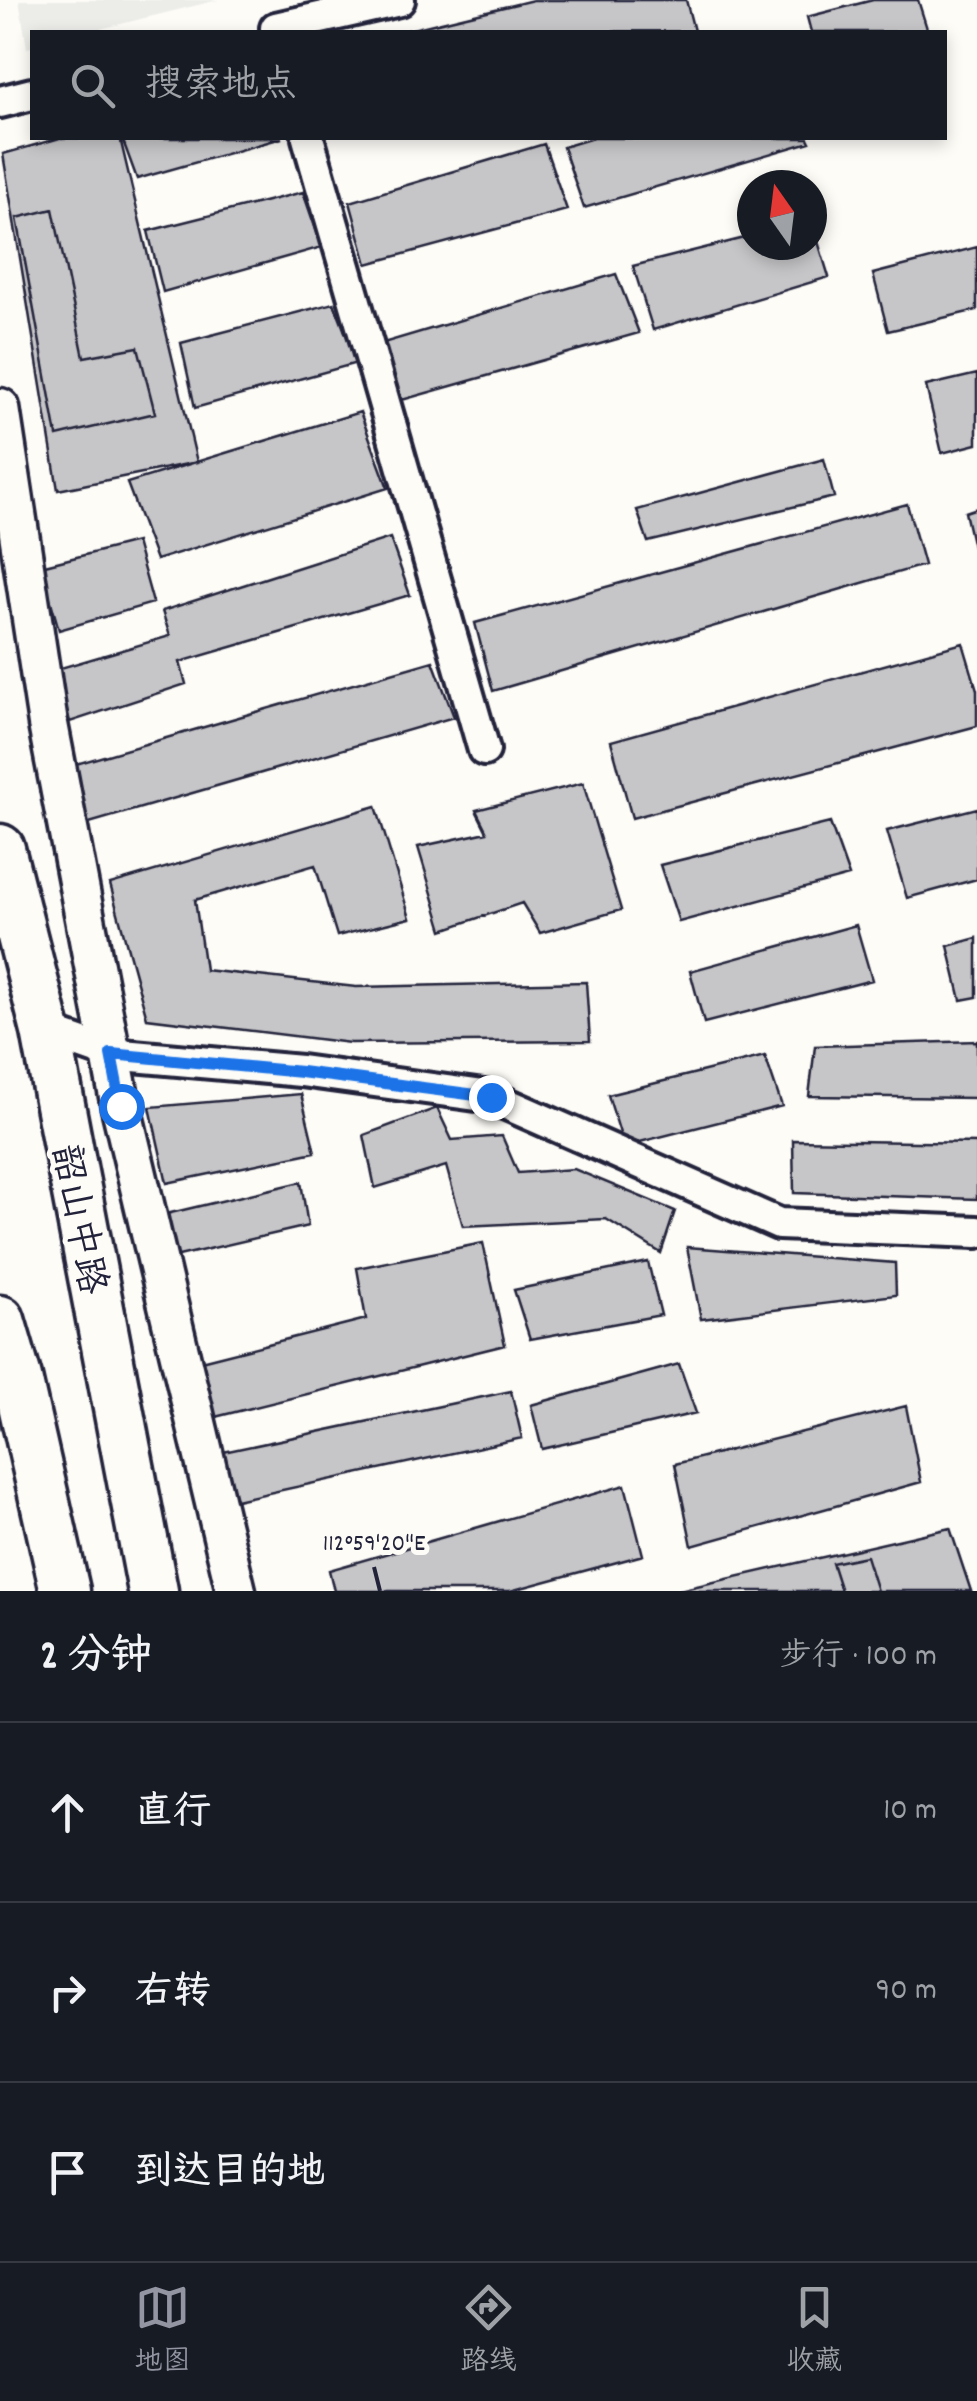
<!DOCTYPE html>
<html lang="zh">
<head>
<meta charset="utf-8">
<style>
  body { margin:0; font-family:Dekko,"LXGW WenKai TC",sans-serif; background:#20242c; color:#f1f3f6 }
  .compass { position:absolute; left:737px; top:170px; width:90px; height:90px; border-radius:50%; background:#171b24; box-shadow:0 5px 15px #0003; rotate:346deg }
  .stop { position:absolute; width:30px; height:30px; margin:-22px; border:8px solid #1a73e8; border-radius:50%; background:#fff }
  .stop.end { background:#1a73e8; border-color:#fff; box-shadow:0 2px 10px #0008 }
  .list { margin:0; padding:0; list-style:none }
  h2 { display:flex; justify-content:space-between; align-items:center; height:130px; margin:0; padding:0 40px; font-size:42px }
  h2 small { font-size:32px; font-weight:400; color:#9ea1a6 }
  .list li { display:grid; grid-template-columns:65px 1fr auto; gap:30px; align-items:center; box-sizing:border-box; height:180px; padding:0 40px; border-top:2px solid #363941 }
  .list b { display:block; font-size:38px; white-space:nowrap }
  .list em { font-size:32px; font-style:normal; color:#9ea1a6 }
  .icon { flex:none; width:55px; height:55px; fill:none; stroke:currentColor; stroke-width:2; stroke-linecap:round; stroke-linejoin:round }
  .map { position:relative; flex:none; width:977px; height:1591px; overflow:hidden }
  .search { position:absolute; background:#171b24; box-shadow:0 5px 15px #0003; left:30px; right:30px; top:30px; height:110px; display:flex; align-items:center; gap:25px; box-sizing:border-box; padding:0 35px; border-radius:0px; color:#9ea1a6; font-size:38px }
  .sheet { height:670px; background:#171b24 }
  nav { display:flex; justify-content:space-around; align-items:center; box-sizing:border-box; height:140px; border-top:2px solid #363941; background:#171b24; font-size:28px; color:#9ea1a6 }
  nav a { display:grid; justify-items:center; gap:5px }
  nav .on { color:#9495a2 }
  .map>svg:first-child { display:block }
  .built { fill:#ecece9 }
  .building { fill:#c6c6c8; stroke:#22223b; stroke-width:2.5 }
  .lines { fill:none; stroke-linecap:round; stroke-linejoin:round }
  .minor-casing { stroke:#22223b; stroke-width:38 }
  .tertiary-casing { stroke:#22223b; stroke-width:45 }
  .primary-casing { stroke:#22223b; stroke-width:55 }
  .minor { stroke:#fdfcf7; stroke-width:30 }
  .tertiary { stroke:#fdfcf7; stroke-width:38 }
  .primary { stroke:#fdfcf7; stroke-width:48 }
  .route { stroke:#1a73e8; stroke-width:12 }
  .ticks { fill:none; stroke:#22223b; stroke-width:4 }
  .labels { text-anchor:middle; stroke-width:10; stroke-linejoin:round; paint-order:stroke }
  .street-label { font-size:38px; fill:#22223b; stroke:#fdfcf7 }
  .ticks-label { font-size:25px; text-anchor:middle; fill:#22223b; stroke:#fdfcf7; stroke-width:10; stroke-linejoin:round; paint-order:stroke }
</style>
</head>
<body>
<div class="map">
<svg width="977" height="1591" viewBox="0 0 977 1591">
  <rect width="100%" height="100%" fill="#fdfcf7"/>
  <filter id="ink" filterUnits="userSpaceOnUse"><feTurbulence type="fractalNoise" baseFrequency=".01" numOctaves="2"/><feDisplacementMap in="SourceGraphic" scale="20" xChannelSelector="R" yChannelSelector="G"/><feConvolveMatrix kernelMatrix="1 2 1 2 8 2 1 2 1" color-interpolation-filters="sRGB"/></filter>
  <g filter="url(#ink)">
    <path class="built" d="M19 0H218L88 32H32V47L27 48Z"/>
    <path class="building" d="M533 0H686L694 31 400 32Z
      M873 0H918L928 32H811L807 17Z
      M60 138H120L197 462 58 490 3 154Z
      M122 138H282L137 179Z
      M593 138H808L810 142 584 208 563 147Z
      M544 144 567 210 367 264 350 202Z
      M303 192 322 247 163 292 148 231Z
      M53 209 84 357 138 347 155 413 57 436 17 218Z
      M812 222 829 277 653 330 633 266 752 236V245H812Z
      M977 247V310L888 331 873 274Z
      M616 274 639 333 402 400 383 343Z
      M334 303 357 363 195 408 181 343Z
      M977 374V444L942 453 926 386Z
      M360 412 388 488 156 560 127 483Z
      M824 459 834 497 648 542 637 510Z
      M907 504 924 565 493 691 475 623Z
      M977 508V560H976L965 512Z
      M390 538 410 595 180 662 186 684 70 722 57 669 170 636 162 611Z
      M136 542 153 603 59 630 41 566Z
      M963 643 977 690V726L632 818 611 741Z
      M433 661 454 717 86 824 69 766Z
      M583 783 621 910 540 933 522 903 443 930 418 847 487 832 476 810Z
      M376 806 410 918 337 936 315 865 195 900 205 970 356 987 586 982 590 1041 350 1043 147 1018 110 884Z
      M977 808V879L907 898 887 831Z
      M830 823 849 876 679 922 660 865Z
      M856 925 872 980 704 1023 690 971Z
      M977 938V997L961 1000 948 946Z
      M977 1041V1098L809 1096 815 1046Z
      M765 1056 782 1106 624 1146 608 1095Z
      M301 1094 315 1152 167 1183 150 1107Z
      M437 1108 452 1140 502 1136 518 1173 574 1169 675 1211 661 1253 606 1219 463 1226 446 1166 375 1188 364 1135Z
      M793 1140 977 1143V1199L794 1193Z
      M301 1182 308 1226 170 1258 158 1216Z
      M483 1243 505 1345 203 1420 189 1364 366 1319 357 1268Z
      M687 1247 895 1263 896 1295 701 1319Z
      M648 1262 661 1315 530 1339 514 1290Z
      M679 1364 696 1413 542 1449 531 1405Z
      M511 1391 522 1438 227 1502 214 1454Z
      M906 1406 921 1482 692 1546 675 1464Z
      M625 1485 643 1555 510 1591H334L329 1570Z
      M950 1528 971 1591H675Z
      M866 1556 877 1591H841L832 1563Z"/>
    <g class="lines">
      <g class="minor-casing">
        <path id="minor" d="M276 28 399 0
          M0 102 32 94
          M308 138 484 750
          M46 1031 111 1054 301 1071 491 1097 779 1224 977 1232"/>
      </g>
      <g class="tertiary-casing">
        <path id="tertiary" d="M0 408 48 724 121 1107 236 1591"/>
      </g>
      <g class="primary-casing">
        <path id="primary" d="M0 849 46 1031 153 1591
          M0 1320 17 1378 65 1591"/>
      </g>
      <use href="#minor" class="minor"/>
      <use href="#tertiary" class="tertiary"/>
      <use href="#primary" class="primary"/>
    </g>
  </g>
  <g class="lines" filter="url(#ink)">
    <path class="route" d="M121 1106 111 1054 301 1072 491 1097"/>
  </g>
  <path class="ticks" d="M374 1567 380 1591"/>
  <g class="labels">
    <g class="street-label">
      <text transform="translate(81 1219) rotate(79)" y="13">韶山中路</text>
    </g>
  </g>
  <g class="ticks-label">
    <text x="374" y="1550">112°59'20"E</text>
  </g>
</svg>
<svg class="compass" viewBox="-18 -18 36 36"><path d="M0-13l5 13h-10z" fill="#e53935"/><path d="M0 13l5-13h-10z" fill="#9ea1a6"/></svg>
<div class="stop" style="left:121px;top:1106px"></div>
<div class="stop end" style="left:491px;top:1097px"></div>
<div class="search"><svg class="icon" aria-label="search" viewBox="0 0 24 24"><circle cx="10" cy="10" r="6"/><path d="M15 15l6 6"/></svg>搜索地点</div>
</div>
<section class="sheet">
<h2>2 分钟<small>步行 · 100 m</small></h2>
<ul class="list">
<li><svg class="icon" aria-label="ahead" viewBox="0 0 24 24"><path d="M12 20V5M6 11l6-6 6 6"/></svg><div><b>直行</b></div><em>10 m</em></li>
<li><svg class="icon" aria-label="right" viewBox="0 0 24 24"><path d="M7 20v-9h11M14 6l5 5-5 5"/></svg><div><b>右转</b></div><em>90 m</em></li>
<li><svg class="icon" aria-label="arrive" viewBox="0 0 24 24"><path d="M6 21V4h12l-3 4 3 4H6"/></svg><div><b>到达目的地</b></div></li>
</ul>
</section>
<nav>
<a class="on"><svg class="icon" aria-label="map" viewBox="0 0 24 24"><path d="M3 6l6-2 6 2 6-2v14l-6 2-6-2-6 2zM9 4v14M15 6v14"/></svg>地图</a>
<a><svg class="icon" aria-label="directions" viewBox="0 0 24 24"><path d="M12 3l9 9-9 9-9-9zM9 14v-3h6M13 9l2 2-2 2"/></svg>路线</a>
<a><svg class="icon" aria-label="saved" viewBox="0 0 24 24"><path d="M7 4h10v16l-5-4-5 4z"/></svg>收藏</a>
</nav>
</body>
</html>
